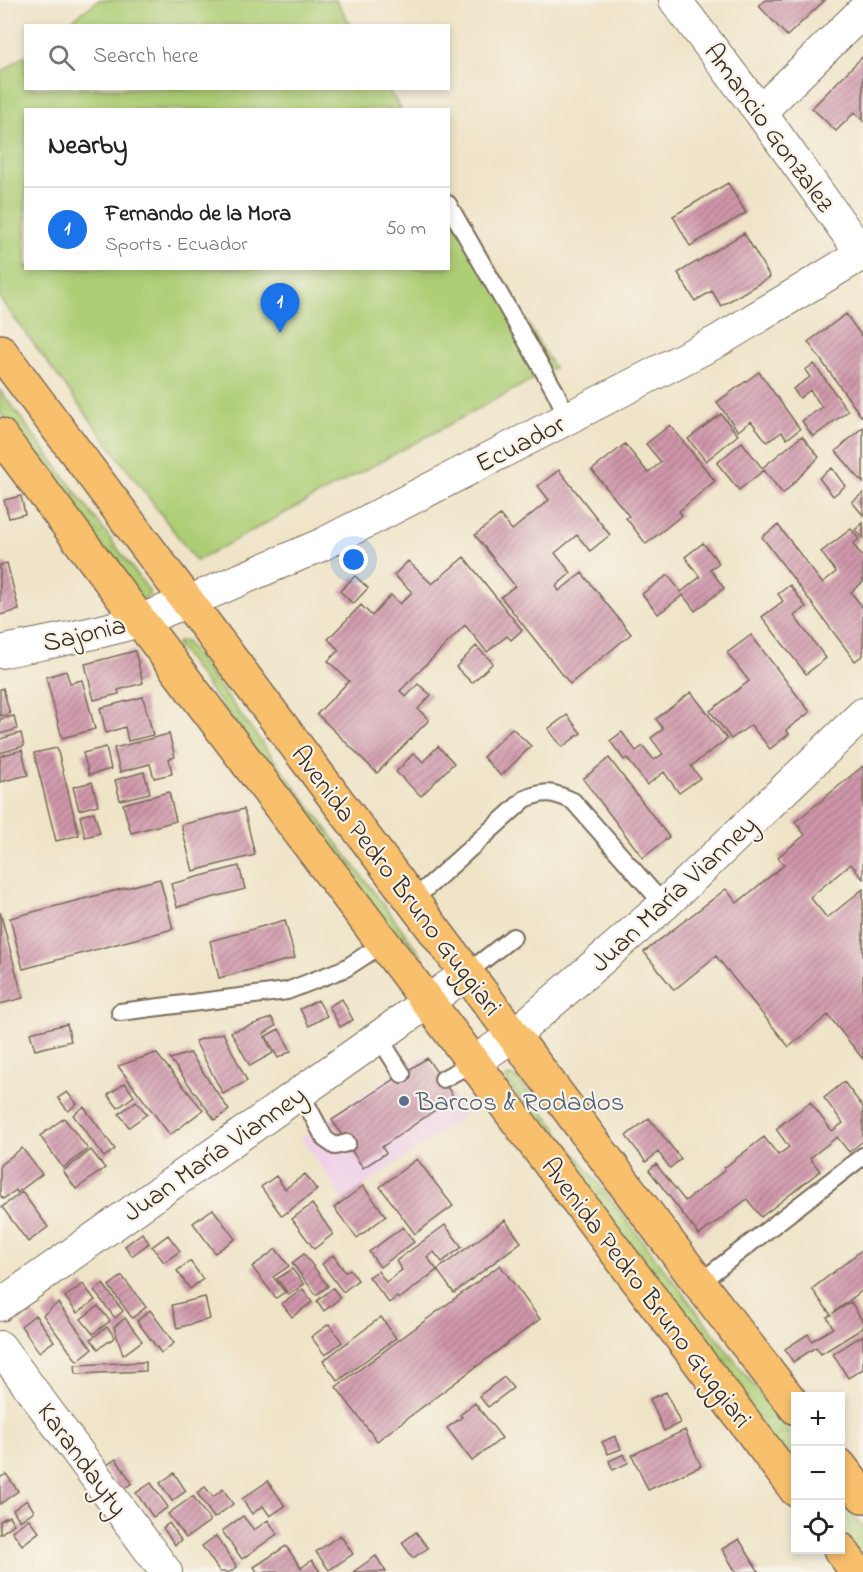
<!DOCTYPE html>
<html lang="en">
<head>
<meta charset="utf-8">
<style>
  body { margin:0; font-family:"Indie Flower",sans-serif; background:#f6f6f6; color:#222 }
  .controls { position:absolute; right:18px; bottom:18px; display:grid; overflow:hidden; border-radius:0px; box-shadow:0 3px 9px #0003 }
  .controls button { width:54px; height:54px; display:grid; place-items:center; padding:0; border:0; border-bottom:2px solid #e0e0e0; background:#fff; color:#222; font:30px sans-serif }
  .you { position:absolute; left:354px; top:560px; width:21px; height:21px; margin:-15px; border:4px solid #fff; border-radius:50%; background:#1a73e8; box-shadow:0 0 0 9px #1a73e833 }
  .badge { display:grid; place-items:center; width:39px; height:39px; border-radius:50%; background:#1a73e8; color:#fff; font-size:20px; font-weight:700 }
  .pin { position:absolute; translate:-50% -50px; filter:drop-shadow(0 2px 3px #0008) }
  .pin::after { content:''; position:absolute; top:32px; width:21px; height:18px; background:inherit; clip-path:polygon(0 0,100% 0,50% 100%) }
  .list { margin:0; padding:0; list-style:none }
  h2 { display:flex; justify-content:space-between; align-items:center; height:78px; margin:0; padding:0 24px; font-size:26px }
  h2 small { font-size:20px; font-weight:400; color:#767676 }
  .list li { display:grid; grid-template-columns:39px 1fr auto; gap:18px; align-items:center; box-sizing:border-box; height:84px; padding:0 24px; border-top:2px solid #e0e0e0 }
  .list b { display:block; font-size:22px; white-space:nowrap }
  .list p { margin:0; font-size:20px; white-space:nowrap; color:#767676 }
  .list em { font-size:20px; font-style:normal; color:#767676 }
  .icon { flex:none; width:33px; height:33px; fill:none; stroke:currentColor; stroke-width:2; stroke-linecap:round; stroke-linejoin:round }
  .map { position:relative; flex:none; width:863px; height:1572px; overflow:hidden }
  .search { position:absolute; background:#fff; box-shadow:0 3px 9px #0003; left:24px; top:24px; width:426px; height:66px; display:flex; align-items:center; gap:15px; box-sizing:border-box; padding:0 21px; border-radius:0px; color:#767676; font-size:22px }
  .panel { position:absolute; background:#fff; box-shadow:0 3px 9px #0003; left:24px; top:108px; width:426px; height:162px; border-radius:0px }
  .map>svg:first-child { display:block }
  .built { fill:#efd0e7 }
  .grass { fill:url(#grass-tufts); stroke:#747c4a; stroke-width:1.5 }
  .pitch { fill:#aece76; stroke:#747c4a; stroke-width:1.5 }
  .building { fill:url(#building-hatch) }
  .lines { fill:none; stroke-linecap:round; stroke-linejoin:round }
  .service-casing { stroke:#7a6b5a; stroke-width:20 }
  .minor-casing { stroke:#7a6b5a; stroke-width:34 }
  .primary-casing { stroke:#7a6b5a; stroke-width:36 }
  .service { stroke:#fff; stroke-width:16 }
  .minor { stroke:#fff; stroke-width:32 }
  .primary { stroke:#f8bf6c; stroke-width:33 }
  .service-dot { fill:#5c6f8a; stroke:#f7f3e8; stroke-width:2 }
  .labels { text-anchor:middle; stroke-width:4.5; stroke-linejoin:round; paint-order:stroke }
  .street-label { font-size:27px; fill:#3b2a1e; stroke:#f7f3e8 }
  .service-label { font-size:27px; fill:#4e5e75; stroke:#f7f3e8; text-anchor:start }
</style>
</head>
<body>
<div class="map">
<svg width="863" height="1572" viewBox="0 0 863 1572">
  <defs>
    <pattern id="grass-tufts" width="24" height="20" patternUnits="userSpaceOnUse" patternTransform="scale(1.5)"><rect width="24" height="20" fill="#aece76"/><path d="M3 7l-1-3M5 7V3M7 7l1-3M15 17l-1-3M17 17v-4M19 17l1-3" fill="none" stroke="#97b166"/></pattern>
    <pattern id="building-hatch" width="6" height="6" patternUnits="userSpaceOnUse" patternTransform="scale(1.5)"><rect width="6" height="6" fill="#cf96aa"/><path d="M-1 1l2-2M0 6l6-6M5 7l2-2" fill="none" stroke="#a97b8a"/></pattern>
  </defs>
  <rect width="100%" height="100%" fill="#f7f3e8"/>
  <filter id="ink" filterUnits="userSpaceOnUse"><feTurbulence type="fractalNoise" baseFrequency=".0167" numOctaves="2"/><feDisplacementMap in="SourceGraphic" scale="12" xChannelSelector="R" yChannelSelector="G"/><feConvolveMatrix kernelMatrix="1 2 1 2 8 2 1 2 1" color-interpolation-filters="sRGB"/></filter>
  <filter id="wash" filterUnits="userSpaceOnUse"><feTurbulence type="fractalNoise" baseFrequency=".008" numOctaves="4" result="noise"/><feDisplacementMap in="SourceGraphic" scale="24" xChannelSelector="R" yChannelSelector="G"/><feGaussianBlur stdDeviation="1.35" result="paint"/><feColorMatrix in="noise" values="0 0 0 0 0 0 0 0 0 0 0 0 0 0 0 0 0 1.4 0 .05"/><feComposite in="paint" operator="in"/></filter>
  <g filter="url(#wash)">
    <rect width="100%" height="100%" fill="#efe4c8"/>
    <path class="built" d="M424 1053 466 1114 344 1200 301 1138Z"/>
    <path class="grass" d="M0 390 149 591V595L143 602 138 600 0 413Z
      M180 641 186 642 422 956 421 961 416 966 176 644Z
      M509 1076 517 1078 795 1439V1474L505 1078Z
      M840 1498 863 1527V1550H854L841 1532Z"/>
    <path class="pitch" d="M99 0H336L351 25H65Z
      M25 55 26 88 388 89 401 109 26 110V268H448L449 190 554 368 196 561 0 299V74Z"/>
    <g id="blocks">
      <path class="building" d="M765 0H825L787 36 759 6Z
        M863 56V121L855 112 836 131 812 108Z
        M728 183 746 213 690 246 673 216Z
        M744 233 770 277 721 306 712 291 695 301 678 273Z
        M846 314 863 338V414L861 416 808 342Z
        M814 364 848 411 813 437 802 421 822 407 810 390 800 398 793 389 810 377 805 370Z
        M759 372 800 429 787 439 782 432 767 442 751 421 738 431 717 402Z
        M721 414 738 435 706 461 688 439Z
        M670 425 715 481 679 511 682 515 646 544 626 518 629 516 592 470 625 444 648 473 661 462 646 444Z
        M863 427V483L836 451Z
        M802 436 819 457 783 494 764 470 739 490 717 463 742 442 762 468Z
        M832 468 845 486 833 496 819 478Z
        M559 470 610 535 590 551 577 535 555 553 571 573 556 586 559 591 582 573 631 634 570 684 501 597 515 586 475 535 500 515 512 530 549 500 538 486Z
        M863 493V515L852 502Z
        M21 496 25 514 9 518 4 500Z
        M863 523V538L855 530Z
        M778 525 822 583 836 572 821 552 851 529 859 539 853 544 863 557V582L851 592 863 608V655L855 661 762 537Z
        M703 543 719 563 710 569 724 588 695 611 683 595 658 614 642 594 668 575 681 592 700 577 685 557Z
        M464 557 522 630 511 640 507 636 487 652 465 625 400 691 406 697 418 684 431 695 418 709 429 720 377 773 317 714 349 681 328 661 339 650 328 639 361 605 372 616 391 595 400 604 412 592 394 575 408 561 432 584Z
        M7 563 19 610 0 615V565Z
        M355 576 368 588 353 604 340 591Z
        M790 585 806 607 794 616 826 658 806 674 762 617 783 601 778 594Z
        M751 635 810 712 786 730 789 734 770 749 751 725 731 739 710 711 749 681 727 653Z
        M476 646 493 663 472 683 456 667Z
        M135 651 143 683 118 690 119 694 94 700 85 664Z
        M66 671 70 683 82 680 95 729 62 738 46 677Z
        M3 688 10 714 0 716V689Z
        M691 692 727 739 691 766 700 778 679 793 664 772 647 785 627 758 624 760 610 741 622 732 636 751 643 746 654 760 663 754 651 738 663 729 656 719Z
        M143 697 153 735 128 741 125 727 106 733 100 708Z
        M567 715 581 733 562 747 548 729Z
        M14 716 17 729 0 734V719Z
        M512 728 531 746 501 776 483 757Z
        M21 733 24 746 0 753V739Z
        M169 734 175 757 169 759 172 774 154 778 150 764 120 772 114 748Z
        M438 746 454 763 421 796 396 772 414 753 423 762Z
        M106 747 111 769 89 775 83 753Z
        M57 748 79 835 56 841 34 753Z
        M22 750 28 775 0 782V756Z
        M609 758 669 837 643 858 583 779Z
        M863 766V879L851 864 810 897 827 918 863 889V1059L828 1015 789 1047 716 956 674 990 644 952 726 889 737 903 784 865 778 857 805 835 795 822Z
        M144 772 150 793 120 800 115 780Z
        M92 782 98 805 79 810 73 787Z
        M169 792 176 821 131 833 123 804Z
        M244 809 255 855 193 871 181 825Z
        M94 812 100 833 85 837 80 816Z
        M239 866 245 889 177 907 171 884Z
        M160 879 173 929 23 969 10 918Z
        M0 912 23 998 0 1004Z
        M285 920 295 958 219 978 210 941Z
        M342 999 353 1020 340 1027 329 1006Z
        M318 1000 327 1016 309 1026 300 1009Z
        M272 1018 276 1026 263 1034 273 1053 250 1066 231 1032Z
        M67 1024 71 1041 35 1050 30 1033Z
        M279 1029 291 1051 278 1058 266 1036Z
        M223 1033 247 1081 223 1094 195 1041Z
        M156 1053 203 1110 170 1135 118 1066Z
        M190 1053 229 1110 215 1120 170 1059Z
        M427 1058 454 1097 382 1147 386 1153 363 1168 332 1120Z
        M844 1082 863 1107V1141L849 1152 837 1137 810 1158 820 1171 761 1217 747 1199 699 1235 649 1170 656 1164 685 1201 725 1170 724 1168 764 1137 778 1155 789 1147 776 1129 810 1102 832 1131 843 1123 824 1098Z
        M125 1083 134 1096 118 1108 108 1095Z
        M67 1092 77 1104 68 1111 58 1098Z
        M136 1101 147 1114 129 1127 119 1114Z
        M84 1107 115 1149 104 1157 73 1115Z
        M64 1118 88 1149 63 1168 40 1136Z
        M649 1118 681 1159 670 1168 658 1152 646 1162 626 1136Z
        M22 1148 42 1174 17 1193 16 1190 3 1199 0 1195V1165Z
        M91 1150 105 1168 76 1189 63 1171Z
        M417 1159 453 1206 415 1234 380 1187Z
        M305 1174 317 1190 282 1216 261 1187 276 1176 285 1189Z
        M363 1186 386 1216 357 1238 334 1208Z
        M22 1192 48 1227 28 1242 2 1207Z
        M312 1204 333 1234 314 1249 292 1219Z
        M213 1209 235 1239 215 1253 193 1223Z
        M505 1220 521 1242 454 1293 437 1270Z
        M445 1225 462 1247 442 1262 434 1252 427 1257 437 1270 399 1299 397 1297 389 1303 369 1277 378 1271 386 1282 402 1270 396 1261Z
        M403 1227 414 1242 380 1267 369 1252Z
        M142 1233 149 1243 132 1256 125 1246Z
        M168 1235 180 1251 164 1262 152 1247Z
        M276 1249 289 1266 273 1277 285 1292 276 1298 252 1267Z
        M863 1249V1290L833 1313 851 1302 863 1322V1328L821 1354 816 1347 793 1362 785 1349 808 1334 812 1341 833 1328 827 1317 831 1315 812 1289Z
        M304 1254 328 1286 316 1295 292 1263Z
        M333 1255 345 1272 350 1269 358 1280 343 1292 322 1264Z
        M190 1261 203 1279 190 1289 177 1271Z
        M500 1265 540 1319 377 1441 336 1387Z
        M292 1269 304 1284 289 1295 277 1279Z
        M122 1276 146 1307 132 1318 109 1286Z
        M83 1284 95 1300 77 1313 65 1297Z
        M103 1284 123 1311 115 1318 94 1291Z
        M333 1288 340 1298 324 1311 317 1301Z
        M303 1289 312 1302 292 1317 282 1304Z
        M205 1297 210 1319 177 1328 172 1305Z
        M58 1303 92 1349 77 1361 43 1315Z
        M98 1306 110 1321 93 1334 81 1319Z
        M150 1310 174 1343 161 1353 137 1321Z
        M35 1315 54 1341 39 1352 21 1326Z
        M381 1317 396 1338 338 1381 323 1361Z
        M125 1318 142 1341 123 1355 114 1327Z
        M329 1324 342 1342 325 1355 311 1337Z
        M107 1327 115 1337 98 1349 91 1339Z
        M863 1335V1369L848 1378 833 1354Z
        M146 1362V1371L76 1374 75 1365Z
        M504 1377 513 1388 488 1407 479 1396Z
        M666 1392 680 1423 664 1431 650 1399Z
        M475 1403 502 1438 472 1461 447 1428 462 1417 460 1415Z
        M685 1430 701 1466 648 1490 632 1455Z
        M615 1436 621 1449 608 1454 602 1442Z
        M624 1454 628 1463 613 1470 609 1461Z
        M116 1459 132 1483 121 1491 104 1467Z
        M174 1473 186 1491 172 1501 160 1483Z
        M6 1474 18 1491 0 1504V1478Z
        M268 1481 285 1506 270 1516 263 1506 252 1514 242 1499Z
        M151 1483 168 1507 153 1517 136 1493Z
        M205 1487 213 1497 223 1489 233 1504 214 1518 197 1493Z
        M193 1496 210 1521 186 1538 168 1514Z
        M27 1500 34 1511 20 1521 13 1510Z
        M9 1516 14 1524 0 1534V1521Z
        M243 1516 254 1530 268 1520 277 1534 242 1559 222 1531Z
        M29 1519 39 1532 22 1545 12 1531Z
        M169 1523 181 1540 175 1545 163 1528Z
        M416 1532 428 1548 413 1558 402 1543Z
        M340 1535 353 1554 329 1570 316 1552Z
        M216 1536 237 1567 230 1572H220L202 1546Z
        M739 1539 759 1572H736L722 1549Z
        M286 1546 301 1568 312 1560 320 1572H257L254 1567Z
        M376 1556 386 1572H353Z"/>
    </g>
  </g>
  <g filter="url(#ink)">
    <use href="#blocks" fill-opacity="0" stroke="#7a6b5a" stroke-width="1.5"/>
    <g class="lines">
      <g class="service-casing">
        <path id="service" d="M448 204 555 391 568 418
          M412 901 525 799C545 790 553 792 573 801L664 905
          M467 973 513 937
          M120 1012 287 991 346 968 384 943
          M379 1037 402 1074
          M443 1079 474 1062
          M300 1092 325 1139 335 1146 347 1143
          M699 1283 863 1156"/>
      </g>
      <g class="minor-casing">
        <path id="minor" d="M675 0 760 112 863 255
          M760 112 863 11
          M0 652C47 642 95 635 141 620 157 614 172 607 188 602L321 545 718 341 862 254
          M474 1062 514 1035 664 905 863 714
          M0 1305 379 1037 467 973
          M0 1347 166 1572"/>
      </g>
      <g class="primary-casing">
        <path id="primary" d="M0 351 699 1283 796 1408
          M0 435 796 1490
          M840 1466 863 1496
          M840 1549 857 1572"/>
      </g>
      <use href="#service" class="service"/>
      <use href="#minor" class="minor"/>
      <use href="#primary" class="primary"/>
    </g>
  </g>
  <circle class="service-dot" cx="404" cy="1101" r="6"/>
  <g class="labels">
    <g class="street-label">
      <text transform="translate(770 127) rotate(54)" y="9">Amancio Gonzalez</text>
      <text transform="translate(520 443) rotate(-27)" y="9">Ecuador</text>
      <text transform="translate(84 633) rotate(-13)" y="9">Sajonia</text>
      <text transform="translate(397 880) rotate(53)" y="9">Avenida Pedro Bruno Guggiari</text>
      <text transform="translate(673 893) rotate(-43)" y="9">Juan María Vianney</text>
      <text transform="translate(214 1153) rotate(-35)" y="9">Juan María Vianney</text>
      <text transform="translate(647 1292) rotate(53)" y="9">Avenida Pedro Bruno Guggiari</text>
      <text transform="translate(83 1459) rotate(54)" y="9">Karandayty</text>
    </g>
    <g class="service-label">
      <text x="416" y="1110">Barcos &amp; Rodados</text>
    </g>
  </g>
</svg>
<div class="controls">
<button>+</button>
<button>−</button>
<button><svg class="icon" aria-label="locate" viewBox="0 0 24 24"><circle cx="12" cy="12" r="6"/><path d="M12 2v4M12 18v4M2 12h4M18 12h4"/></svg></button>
</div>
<div class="you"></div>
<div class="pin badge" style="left:280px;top:333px">1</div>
<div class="search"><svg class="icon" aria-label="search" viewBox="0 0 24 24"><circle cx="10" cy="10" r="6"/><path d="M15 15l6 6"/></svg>Search here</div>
<section class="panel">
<h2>Nearby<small></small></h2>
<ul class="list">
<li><span class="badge">1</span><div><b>Fernando de la Mora</b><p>Sports · Ecuador</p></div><em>50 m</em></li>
</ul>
</section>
</div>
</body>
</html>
